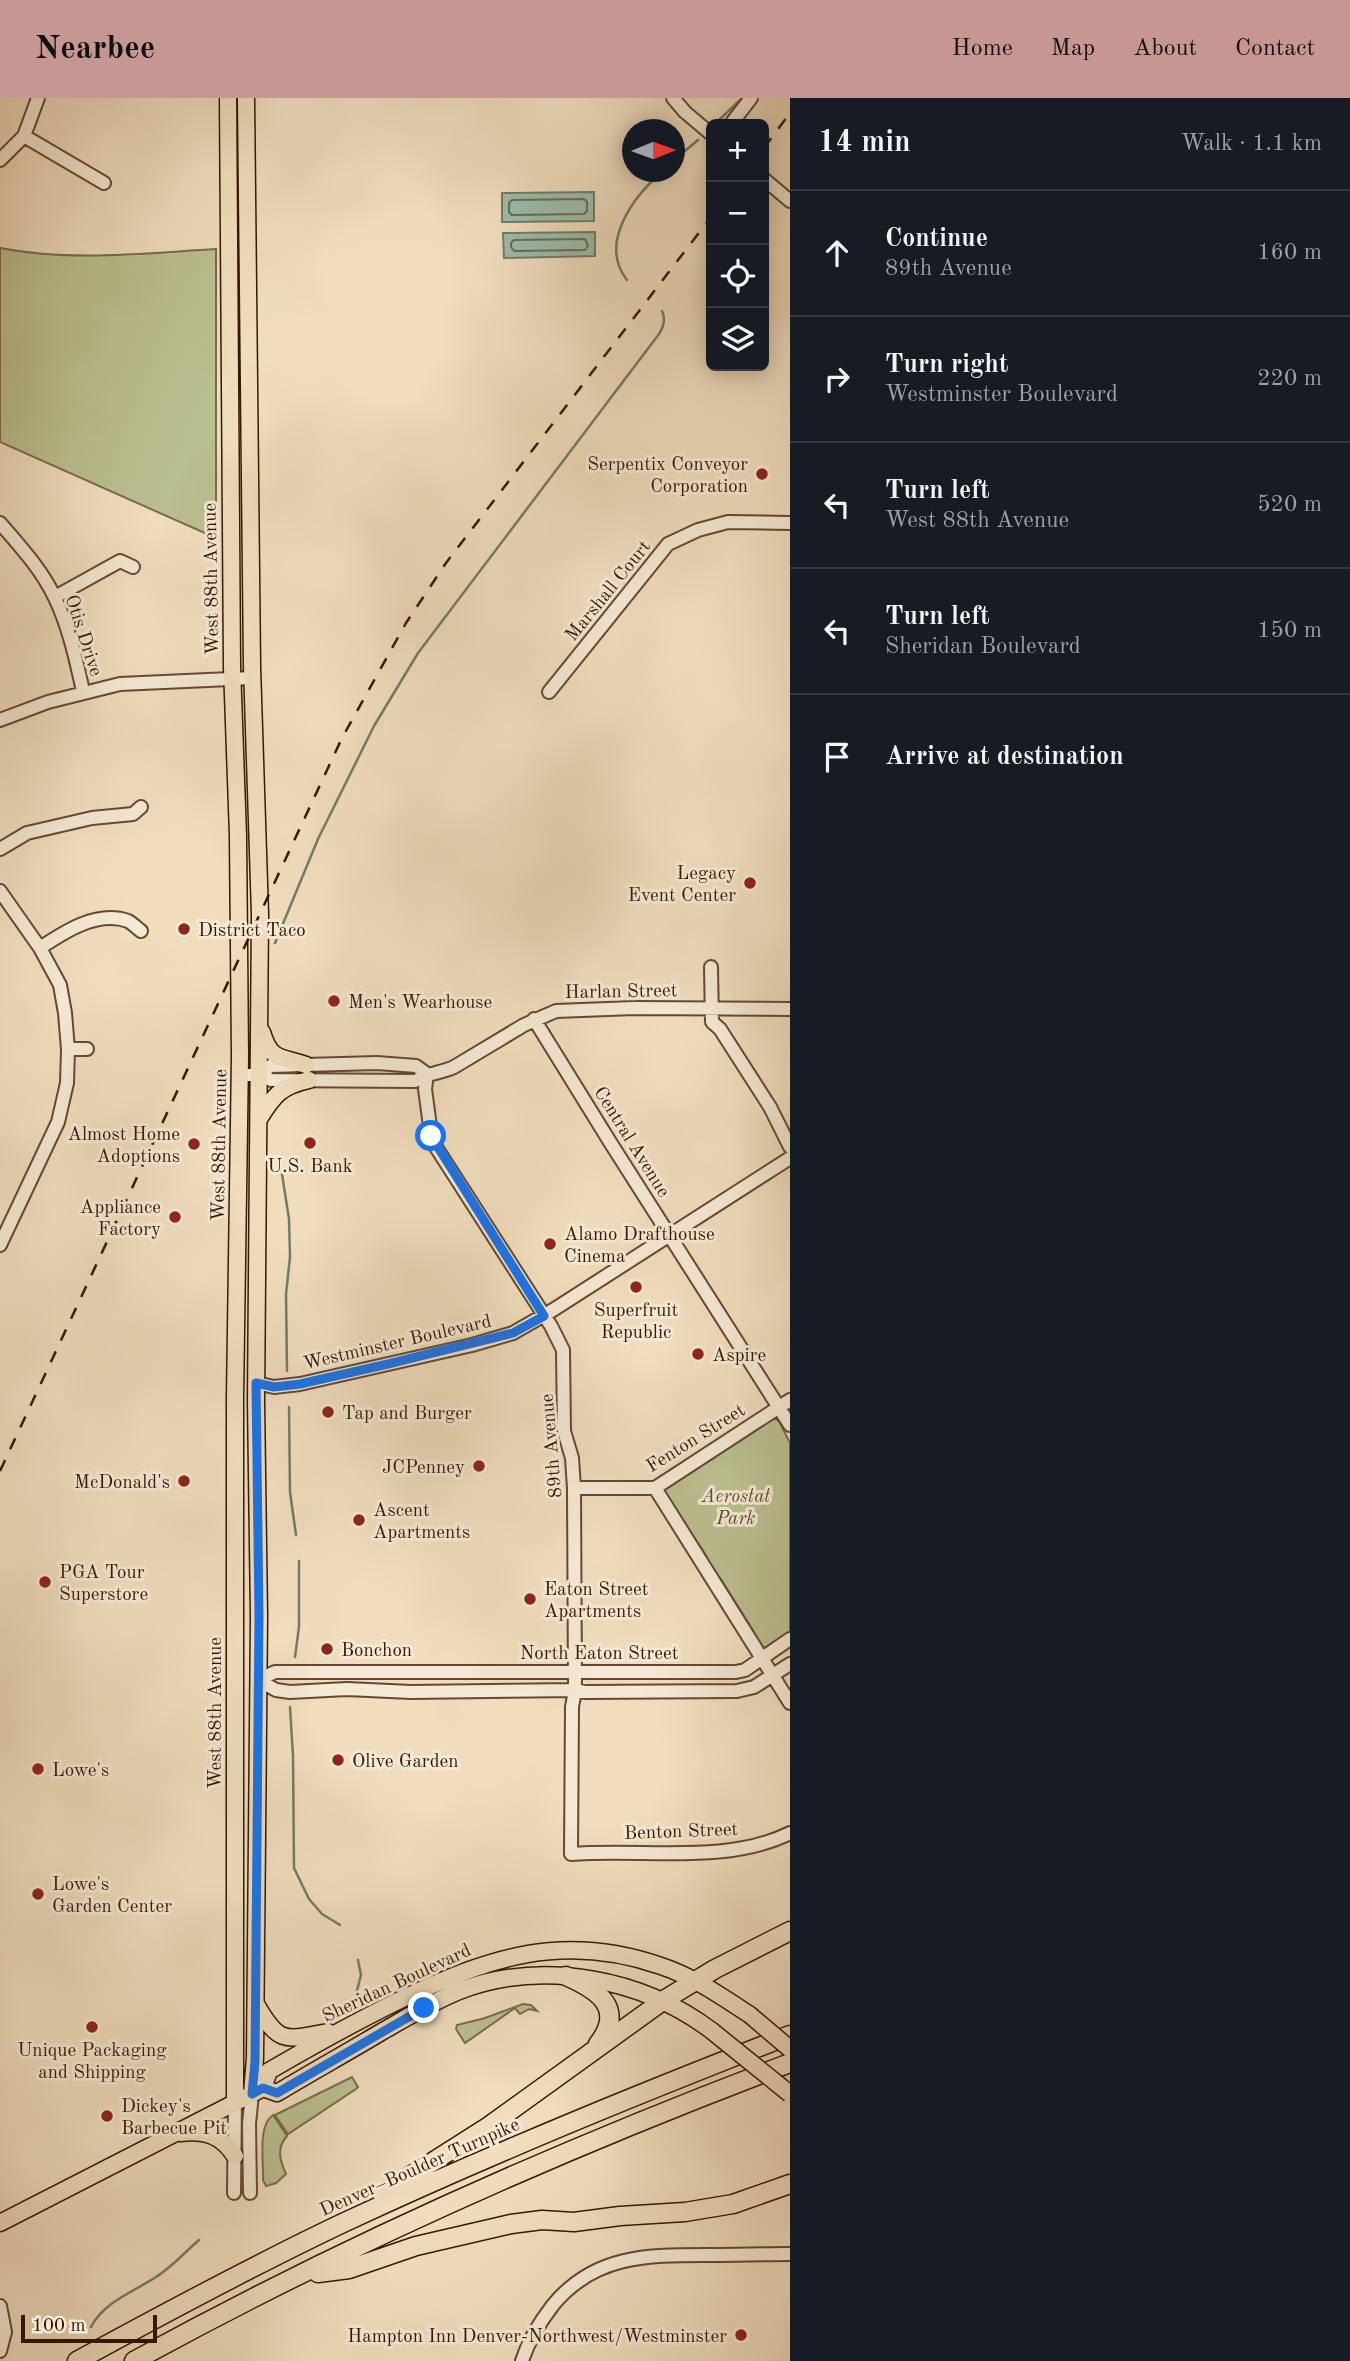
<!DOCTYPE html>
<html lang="en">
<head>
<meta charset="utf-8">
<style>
  body { margin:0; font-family:"Old Standard TT",serif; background:#20242c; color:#f1f3f6 }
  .controls { position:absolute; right:21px; top:21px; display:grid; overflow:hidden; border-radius:10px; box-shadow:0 4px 18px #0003 }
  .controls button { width:63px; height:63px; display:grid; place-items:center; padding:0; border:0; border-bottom:2px solid #363941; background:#171b24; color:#f1f3f6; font:35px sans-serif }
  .compass { position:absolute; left:622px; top:21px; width:63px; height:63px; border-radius:50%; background:#171b24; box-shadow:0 4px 18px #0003; rotate:89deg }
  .scale { position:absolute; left:21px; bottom:18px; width:136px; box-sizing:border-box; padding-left:7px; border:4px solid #371703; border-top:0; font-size:19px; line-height:24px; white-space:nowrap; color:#371703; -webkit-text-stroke:5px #f5e9d5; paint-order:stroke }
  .stop { position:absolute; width:21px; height:21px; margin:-16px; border:5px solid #1a73e8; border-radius:50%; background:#fff }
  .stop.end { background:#1a73e8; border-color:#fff; box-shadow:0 2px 7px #0008 }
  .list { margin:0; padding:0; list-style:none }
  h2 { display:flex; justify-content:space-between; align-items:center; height:91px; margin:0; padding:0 28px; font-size:30px }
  h2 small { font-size:23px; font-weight:400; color:#9ea1a6 }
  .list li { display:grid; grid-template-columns:46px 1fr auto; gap:21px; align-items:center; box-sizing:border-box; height:126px; padding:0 28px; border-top:2px solid #363941 }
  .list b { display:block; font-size:26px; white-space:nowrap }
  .list p { margin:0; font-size:23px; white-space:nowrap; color:#9ea1a6 }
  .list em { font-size:23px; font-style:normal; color:#9ea1a6 }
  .icon { flex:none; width:38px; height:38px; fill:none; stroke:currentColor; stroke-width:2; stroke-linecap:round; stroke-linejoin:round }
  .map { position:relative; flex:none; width:790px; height:2263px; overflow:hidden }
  header { display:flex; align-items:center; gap:42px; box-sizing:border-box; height:98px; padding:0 35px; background:#c59692; color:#111 }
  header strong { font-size:33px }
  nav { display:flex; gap:38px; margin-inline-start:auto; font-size:24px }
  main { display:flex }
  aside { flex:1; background:#171b24 }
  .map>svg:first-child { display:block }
  .green { fill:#bbc090; stroke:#796c4a; stroke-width:2 }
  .water { fill:#9bbdac; stroke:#737b68; stroke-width:2 }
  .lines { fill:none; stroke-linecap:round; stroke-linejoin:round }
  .shore { stroke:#696a58; stroke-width:2 }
  .stream { stroke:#737b68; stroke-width:2.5 }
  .minor-casing { stroke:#654832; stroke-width:16 }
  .major-casing { stroke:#371703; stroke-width:19 }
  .highway-casing { stroke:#371703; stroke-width:21 }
  .minor { stroke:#f5e9d5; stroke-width:12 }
  .major { stroke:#f0ddbe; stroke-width:16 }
  .highway { stroke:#f0ddbe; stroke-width:18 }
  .rail { stroke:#371703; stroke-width:2.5; stroke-dasharray:12 12; stroke-linecap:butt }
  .major-bridge-casing { stroke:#371703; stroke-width:19; stroke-linecap:butt }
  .major-bridge { stroke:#f0ddbe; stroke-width:16 }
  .route { stroke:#1a73e8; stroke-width:9 }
  .poi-dot { fill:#8f2418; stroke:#f5e9d5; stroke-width:2.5 }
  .labels { text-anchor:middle; stroke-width:6; stroke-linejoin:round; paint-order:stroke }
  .poi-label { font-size:19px; fill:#371703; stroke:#f5e9d5; text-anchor:start }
  .street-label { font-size:19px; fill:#371703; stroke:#f5e9d5 }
  .park-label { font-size:19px; font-style:italic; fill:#5f4a2d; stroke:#f5e9d5 }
</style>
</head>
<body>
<header>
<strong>Nearbee</strong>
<nav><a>Home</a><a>Map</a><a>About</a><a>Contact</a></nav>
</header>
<main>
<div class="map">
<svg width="790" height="2263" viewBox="0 0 790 2263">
  <rect width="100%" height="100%" fill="#f0ddbe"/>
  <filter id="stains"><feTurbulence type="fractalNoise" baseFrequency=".00286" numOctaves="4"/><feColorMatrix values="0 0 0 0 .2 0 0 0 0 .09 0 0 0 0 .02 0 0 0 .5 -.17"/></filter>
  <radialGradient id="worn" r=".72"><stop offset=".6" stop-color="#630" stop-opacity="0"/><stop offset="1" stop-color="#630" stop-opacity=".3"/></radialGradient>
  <path class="green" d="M0 150C71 164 145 155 216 151V440L0 344Z
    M773 1320 779 1323 790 1345V1537L765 1551 756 1541 754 1534 720 1480 714 1475 704 1454 663 1394V1390Z
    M523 1906 531 1907 537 1913 529 1911 520 1916 515 1910 465 1945 456 1931 457 1927 485 1920Z
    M352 1979 358 1989 356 1991 288 2036 275 2017Z
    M273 2017 287 2038C276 2050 280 2063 286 2076L276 2085 266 2088 263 2082C264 2064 257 2028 273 2017Z"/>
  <path class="water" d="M594 94V123L502 124V95Z
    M595 134V158L504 160 503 135Z"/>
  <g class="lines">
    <path class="shore" d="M584 101 587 104V113L584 116 512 117 509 114V105L512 102Z
      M585 141 588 148 585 152 514 153 511 149V145L514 142Z"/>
    <path class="stream" d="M718 23 742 0
      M674 62 698 42
      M627 182C598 145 634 98 662 74
      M275 845 318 741 374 628 418 555 659 236C664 228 666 221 662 213
      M282 1076 289 1121 290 1159 286 1196 287 1273
      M289 1309 290 1394 296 1437
      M295 1559 299 1529V1463
      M290 1609 293 1658 294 1770 309 1801 322 1816 340 1827
      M355 1900 361 1877 358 1862
      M91 2229C104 2204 133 2194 156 2179 172 2169 185 2154 199 2142"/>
    <g class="minor-casing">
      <path id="minor" d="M673 0 685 14 711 36
        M731 26 751 0
        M24 38 104 85
        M0 62 24 38 38 0
        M764 81 790 103
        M0 425C20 448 42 472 55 500 69 529 76 562 83 593
        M55 499 120 463 133 469
        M549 594 668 446 698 432 728 424 790 425
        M0 622 48 604 120 586 252 580
        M0 751 27 735 92 720 133 716 141 709
        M0 793 40 850 60 887 65 915 68 951 67 985 58 1024 0 1147
        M40 850C64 834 97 812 128 823 132 825 137 830 141 833
        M711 869 712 924 720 931 770 1009 790 1049
        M534 921 610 1044 790 1327
        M68 951H87
        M427 976 425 991 432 1043 551 1228 563 1252 564 1333 572 1360 574 1390 575 1592 572 1609 571 1756C642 1750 726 1767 790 1735
        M240 977H260L271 982 415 983C428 975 441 975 454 969L524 927 556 913 634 910 790 911
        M260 977 270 968 377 965 416 968 427 976
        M256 1285 274 1289 300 1286 472 1247 513 1235 553 1212 790 1060
        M574 1390H655L790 1302
        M655 1390 790 1605
        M258 1582 275 1574H736L745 1572 790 1541
        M258 1582 276 1592 290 1594 347 1591 411 1594 575 1592 585 1594 737 1593 754 1589 790 1566
        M234 2095 235 2004
        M250 2095 249 2026 252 1996
        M0 2208 5 2234 0 2253
        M522 2263C529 2241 539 2225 553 2207 595 2156 649 2157 710 2157 736 2157 763 2156 790 2156"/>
    </g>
    <g class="major-casing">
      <path id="major" d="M228 0 232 569 238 738 240 958 235 1300V2004
        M246 0 252 569 260 816 256 1303 259 1518 255 1960 252 1996
        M262 934C271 964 281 958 306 967
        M259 1021C274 997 281 988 309 982
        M256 1906C279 1947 285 1942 328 1934
        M263 1990 277 1995C312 1974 348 1954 383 1933 408 1919 432 1904 459 1893 542 1861 642 1880 712 1933
        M180 2035C205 2032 221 2037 235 2058
        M0 2125 252 1996 263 1990 269 1973C312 1948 355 1924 400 1902 489 1859 563 1834 661 1868 694 1879 721 1898 750 1917"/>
    </g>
    <g class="highway-casing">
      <path id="highway" d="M566 1878C598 1892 626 1910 598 1946
        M382 2096 489 2028 664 1902 715 1871 790 1833
        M318 2175 349 2171 416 2148 511 2126 542 2122 574 2124 620 2118 685 2114 733 2106 790 2086
        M77 2263C165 2215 254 2167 345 2124 491 2056 640 1995 790 1937
        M134 2263C345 2147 565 2050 790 1965"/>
    </g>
    <use href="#minor" class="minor"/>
    <use href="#major" class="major"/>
    <use href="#highway" class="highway"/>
    <path class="rail" d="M764 50 790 15
      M0 1373 342 640 406 525 446 465 711 119"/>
    <g class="major-bridge-casing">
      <path id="major-bridge" d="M750 1917 790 1951
        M712 1933 790 1996"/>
    </g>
    <use href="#major-bridge" class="major-bridge"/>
  </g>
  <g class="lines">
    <path class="route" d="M424 1910 277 1995 263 1990 252 1996 255 1964 259 1518 256 1285 274 1289 300 1286 388 1266 513 1235 544 1218 431 1038"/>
  </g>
  <g class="poi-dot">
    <circle cx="762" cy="376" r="7"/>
    <circle cx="750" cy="785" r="7"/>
    <circle cx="184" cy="831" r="7"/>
    <circle cx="334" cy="903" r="7"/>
    <circle cx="310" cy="1045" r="7"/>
    <circle cx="194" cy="1046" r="7"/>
    <circle cx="175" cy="1119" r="7"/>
    <circle cx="550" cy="1146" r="7"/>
    <circle cx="636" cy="1189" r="7"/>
    <circle cx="698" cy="1256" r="7"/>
    <circle cx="328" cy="1314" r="7"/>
    <circle cx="479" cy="1368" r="7"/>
    <circle cx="184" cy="1383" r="7"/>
    <circle cx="359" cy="1422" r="7"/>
    <circle cx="45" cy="1484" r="7"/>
    <circle cx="530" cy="1501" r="7"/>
    <circle cx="327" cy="1551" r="7"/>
    <circle cx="338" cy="1662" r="7"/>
    <circle cx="38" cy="1671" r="7"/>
    <circle cx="38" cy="1796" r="7"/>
    <circle cx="92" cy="1929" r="7"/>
    <circle cx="107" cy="2018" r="7"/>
    <circle cx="741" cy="2237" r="7"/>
  </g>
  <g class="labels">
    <g class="poi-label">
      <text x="748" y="372" text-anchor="end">Serpentix Conveyor<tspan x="748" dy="22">Corporation</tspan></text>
      <text x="736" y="781" text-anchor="end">Legacy<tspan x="736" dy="22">Event Center</tspan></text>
      <text x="198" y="838">District Taco</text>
      <text x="348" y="910">Men's Wearhouse</text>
      <text x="180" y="1042" text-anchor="end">Almost Home<tspan x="180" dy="22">Adoptions</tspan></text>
      <text x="310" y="1074" text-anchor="middle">U.S. Bank</text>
      <text x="161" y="1115" text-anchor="end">Appliance<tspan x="161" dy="22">Factory</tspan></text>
      <text x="564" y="1142">Alamo Drafthouse<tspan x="564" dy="22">Cinema</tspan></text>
      <text x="636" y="1218" text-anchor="middle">Superfruit<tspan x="636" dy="22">Republic</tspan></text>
      <text x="712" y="1263">Aspire</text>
      <text x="342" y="1321">Tap and Burger</text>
      <text x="465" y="1375" text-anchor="end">JCPenney</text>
      <text x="170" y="1390" text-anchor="end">McDonald's</text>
      <text x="373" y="1418">Ascent<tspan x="373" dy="22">Apartments</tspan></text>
      <text x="59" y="1480">PGA Tour<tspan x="59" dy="22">Superstore</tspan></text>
      <text x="544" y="1497">Eaton Street<tspan x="544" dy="22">Apartments</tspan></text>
      <text x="341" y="1558">Bonchon</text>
      <text x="352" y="1669">Olive Garden</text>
      <text x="52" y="1678">Lowe's</text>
      <text x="52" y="1792">Lowe's<tspan x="52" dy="22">Garden Center</tspan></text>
      <text x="92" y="1958" text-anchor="middle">Unique Packaging<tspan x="92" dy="22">and Shipping</tspan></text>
      <text x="121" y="2014">Dickey's<tspan x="121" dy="22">Barbecue Pit</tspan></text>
      <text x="727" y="2244" text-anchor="end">Hampton Inn Denver-Northwest/Westminster</text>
    </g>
    <g class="street-label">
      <text transform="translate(210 481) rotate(-91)" y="7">West 88th Avenue</text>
      <text transform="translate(607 492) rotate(-51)" y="7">Marshall Court</text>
      <text transform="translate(85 537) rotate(72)" y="7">Otis Drive</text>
      <text transform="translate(621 892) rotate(-1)" y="7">Harlan Street</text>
      <text transform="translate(633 1043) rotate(58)" y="7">Central Avenue</text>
      <text transform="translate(218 1047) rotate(-89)" y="7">West 88th Avenue</text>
      <text transform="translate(397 1243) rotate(-13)" y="7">Westminster Boulevard</text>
      <text transform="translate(695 1339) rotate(-32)" y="7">Fenton Street</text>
      <text transform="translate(550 1348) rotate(-95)" y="7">89th Avenue</text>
      <text x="599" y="1561">North Eaton Street</text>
      <text transform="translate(214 1615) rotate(-90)" y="7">West 88th Avenue</text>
      <text transform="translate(681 1732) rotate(-2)" y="7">Benton Street</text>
      <text transform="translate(396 1884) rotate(-25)" y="7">Sheridan Boulevard</text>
      <text transform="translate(419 2068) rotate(-24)" y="7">Denver–Boulder Turnpike</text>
    </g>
    <g class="park-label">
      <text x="736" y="1404">Aerostat<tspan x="736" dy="22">Park</tspan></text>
    </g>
  </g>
  <rect width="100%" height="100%" filter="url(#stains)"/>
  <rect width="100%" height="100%" fill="url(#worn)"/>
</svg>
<div class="controls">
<button>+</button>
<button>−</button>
<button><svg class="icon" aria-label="locate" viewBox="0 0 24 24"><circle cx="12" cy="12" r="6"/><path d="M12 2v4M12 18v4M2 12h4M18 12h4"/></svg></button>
<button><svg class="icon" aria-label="layers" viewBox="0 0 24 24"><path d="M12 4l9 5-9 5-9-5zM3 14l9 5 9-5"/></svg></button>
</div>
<svg class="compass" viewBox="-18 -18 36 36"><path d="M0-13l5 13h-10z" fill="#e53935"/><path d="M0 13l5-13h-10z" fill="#9ea1a6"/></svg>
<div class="scale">100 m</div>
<div class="stop" style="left:431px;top:1038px"></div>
<div class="stop end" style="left:424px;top:1910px"></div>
</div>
<aside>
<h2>14 min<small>Walk · 1.1 km</small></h2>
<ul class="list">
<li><svg class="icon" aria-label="ahead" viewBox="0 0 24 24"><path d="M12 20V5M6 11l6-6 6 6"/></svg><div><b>Continue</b><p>89th Avenue</p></div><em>160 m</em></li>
<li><svg class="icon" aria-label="right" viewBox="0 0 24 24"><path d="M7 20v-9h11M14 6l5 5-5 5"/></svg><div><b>Turn right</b><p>Westminster Boulevard</p></div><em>220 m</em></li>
<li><svg class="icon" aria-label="left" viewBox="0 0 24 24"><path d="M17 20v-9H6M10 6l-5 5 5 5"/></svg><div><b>Turn left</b><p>West 88th Avenue</p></div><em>520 m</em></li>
<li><svg class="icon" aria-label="left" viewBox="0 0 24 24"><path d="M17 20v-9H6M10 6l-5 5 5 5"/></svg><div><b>Turn left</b><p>Sheridan Boulevard</p></div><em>150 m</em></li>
<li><svg class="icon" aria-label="arrive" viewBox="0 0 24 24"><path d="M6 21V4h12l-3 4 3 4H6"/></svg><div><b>Arrive at destination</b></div></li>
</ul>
</aside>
</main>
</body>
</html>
